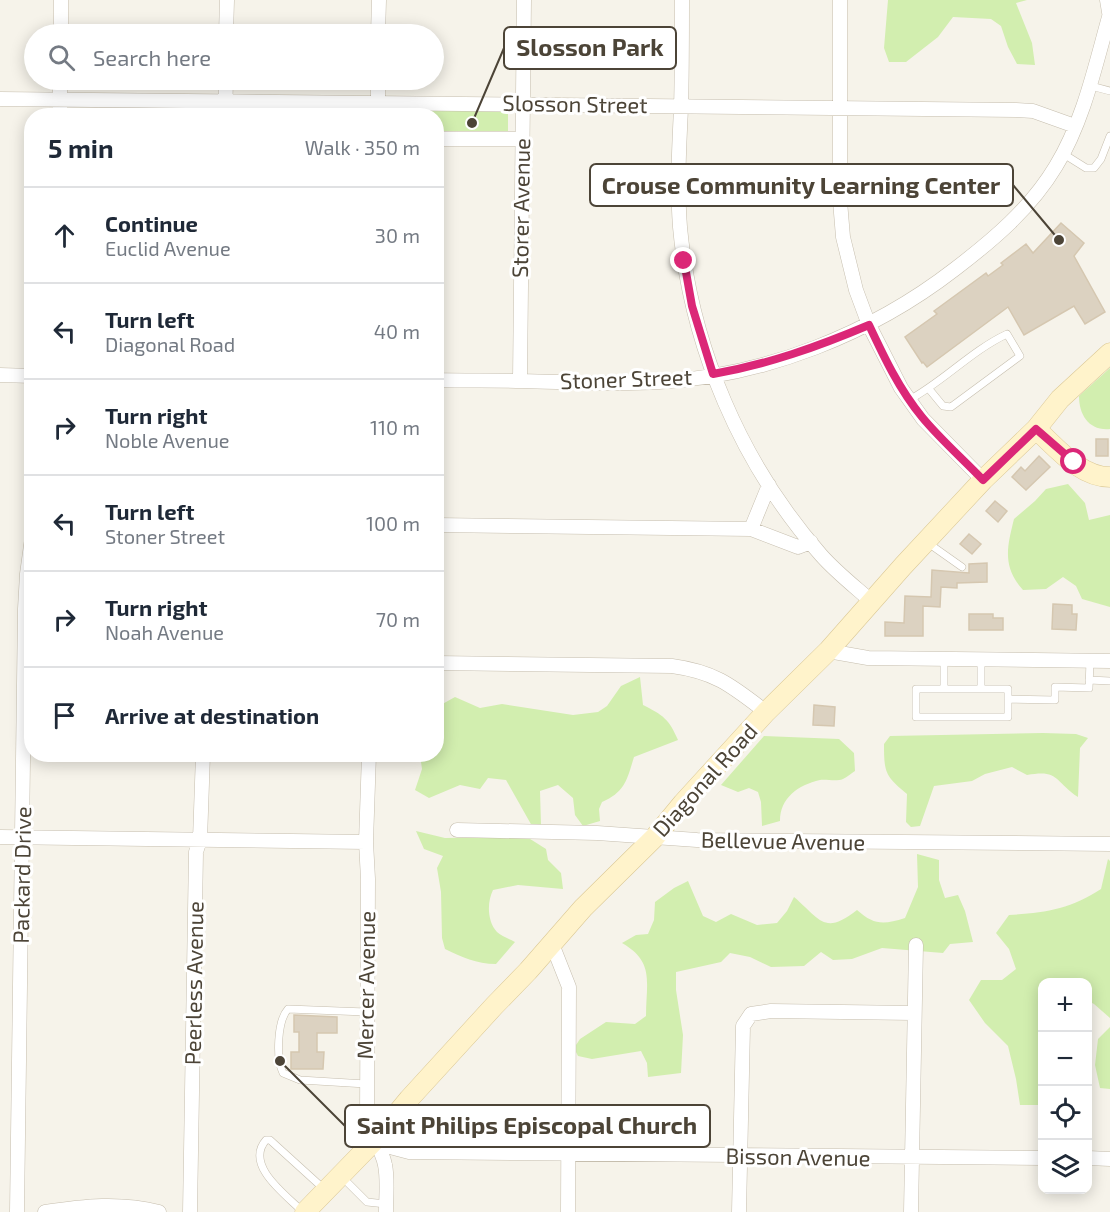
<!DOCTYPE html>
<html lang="en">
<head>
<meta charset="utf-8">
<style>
  body { margin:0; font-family:"Exo 2",sans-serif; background:#f2f2f3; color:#1f2937 }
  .controls { position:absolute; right:18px; bottom:18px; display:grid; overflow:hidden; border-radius:12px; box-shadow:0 3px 15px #0003 }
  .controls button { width:54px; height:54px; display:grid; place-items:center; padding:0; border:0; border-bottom:2px solid #e0e1e3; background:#fff; color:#1f2937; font:30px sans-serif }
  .stop { position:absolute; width:18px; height:18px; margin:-14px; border:4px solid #db2777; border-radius:50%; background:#fff }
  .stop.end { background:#db2777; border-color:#fff; box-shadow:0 2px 6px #0008 }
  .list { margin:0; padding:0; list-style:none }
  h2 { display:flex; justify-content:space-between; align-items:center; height:78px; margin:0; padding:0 24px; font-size:26px }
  h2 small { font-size:20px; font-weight:400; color:#747a83 }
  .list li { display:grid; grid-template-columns:39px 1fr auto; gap:18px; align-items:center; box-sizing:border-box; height:96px; padding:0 24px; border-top:2px solid #e0e1e3 }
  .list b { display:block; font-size:22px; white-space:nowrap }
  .list p { margin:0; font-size:20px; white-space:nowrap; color:#747a83 }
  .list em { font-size:20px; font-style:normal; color:#747a83 }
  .icon { flex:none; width:33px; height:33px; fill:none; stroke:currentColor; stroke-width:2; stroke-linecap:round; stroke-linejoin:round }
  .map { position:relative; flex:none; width:1110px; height:1212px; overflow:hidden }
  .search { position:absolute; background:#fff; box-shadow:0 3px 15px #0003; left:24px; top:24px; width:420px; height:66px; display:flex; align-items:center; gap:15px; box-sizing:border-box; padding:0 21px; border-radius:33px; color:#747a83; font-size:22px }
  .panel { position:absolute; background:#fff; box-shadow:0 3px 15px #0003; left:24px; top:108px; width:420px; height:654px; border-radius:24px }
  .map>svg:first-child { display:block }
  .green { fill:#d2eeaf }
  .building { fill:#dcd2c1; stroke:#d5c7b0; stroke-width:1.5 }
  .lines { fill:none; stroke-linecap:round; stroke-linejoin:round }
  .lane-casing { stroke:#c6beae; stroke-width:8 }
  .street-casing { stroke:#c6beae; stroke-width:15 }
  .secondary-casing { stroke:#dbc895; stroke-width:21 }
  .lane { stroke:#fff; stroke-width:7 }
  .street { stroke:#fff; stroke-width:14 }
  .secondary { stroke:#fff3cb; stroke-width:20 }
  .route { stroke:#db2777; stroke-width:8 }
  .labels { text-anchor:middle; stroke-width:6; stroke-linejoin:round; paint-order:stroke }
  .street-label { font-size:22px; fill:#4c4437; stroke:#fff }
  .leader { fill:none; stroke:#4c4437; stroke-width:2 }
  .callout-dot { fill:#4c4437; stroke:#fff; stroke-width:2 }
  .callout { fill:#fff; stroke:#4c4437; stroke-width:2 }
  .callout-label { font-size:24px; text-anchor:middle; font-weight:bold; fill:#4c4437 }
</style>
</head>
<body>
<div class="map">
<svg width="1110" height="1212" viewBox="0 0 1110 1212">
  <rect width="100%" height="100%" fill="#f6f3ea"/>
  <path class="green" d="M888 0H1027L1016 3 1032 43 1035 65 1017 64 1008 47 1001 26 991 19 953 17 938 37 906 62H889L884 48Z
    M389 109 508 110V131H437L436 116H389Z
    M1110 368V429C1089 431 1079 415 1079 396Z
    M1068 484 1085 503 1089 520 1110 515V607L1082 599 1076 586 1063 577 1046 589 1023 590C1002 567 1007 547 1014 519L1035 501 1046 489Z
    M640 677 643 705C663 715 669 719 678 740L634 757C627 780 625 792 602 802L599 809 600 821 583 826 575 815 573 798 558 785 540 791 541 825 532 826 506 780 488 778 480 789 460 785 429 798 415 790 422 769 420 755 436 754 437 707 455 697 480 708 502 704 573 715 598 712 607 706 621 686Z
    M1043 733 1076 734 1088 738 1080 748 1078 797C1054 781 1059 769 1027 775L1012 767 985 774 972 781 934 786 920 826 911 827 906 822 907 794C885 776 884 772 884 744L890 736Z
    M764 736 839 739 854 753 855 771C852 773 847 777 843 779 836 782 827 779 820 780 798 785 780 798 780 821L762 826 761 802 758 792 749 788 738 792 721 785Z
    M416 831 445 838 527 837 546 849 548 860 561 873 563 889 518 885 493 890C487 902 487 921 497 932 501 936 510 939 515 942L496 964C476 964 462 957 445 949L442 938 441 892 437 868 443 856 424 849Z
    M917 854 939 860V880L945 898 958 895 965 911 973 942 950 944 943 953 882 948 852 959 833 960 821 952 804 966 771 967 750 957 730 953 721 962 676 972V990L683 1035 681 1073 648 1077 647 1063 641 1051 592 1059 578 1056 574 1048 580 1039 606 1022 635 1024 646 1016C646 982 655 962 622 943L636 935 648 934 654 920 655 902 674 888 688 881 703 916 716 922 731 914 757 925 777 923 787 911 794 897C820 919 824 936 857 910 874 925 883 925 905 918L918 887Z
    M1108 859 1110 861V1018L1094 1004 1088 1001V982H1042V1103L1041 1105H1020L1016 1079 1008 1046 985 1023 969 1000 981 980H1002L1016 969 1009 949 996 933 1009 915C1044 913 1071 909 1101 889Z
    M1110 1027V1089L1100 1088 1095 1065 1098 1039Z"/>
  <path class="building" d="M1061 223 1084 243 1074 256 1105 312 1085 324 1074 306 1024 335 1008 307 927 367 923 362 922 363 905 337 937 314 934 311 986 273 988 276 1003 265 1001 263 1026 244 1033 253Z
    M1096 439H1108V456H1096Z
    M1039 456 1050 467 1026 490 1012 477 1021 467 1025 471Z
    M995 501 1007 511 998 522 986 511Z
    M969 534 981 544 972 554 960 544Z
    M987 563V582L957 583V588L941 587 940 607 923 606V636H885V622L904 623 905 596 931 597 932 570 969 573V564Z
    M1053 604 1072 605V614H1077L1076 630 1052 629Z
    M969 614H993V618H1003V630H969Z
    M814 705 835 707 834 726 813 725Z
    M294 1015 337 1017V1033H317V1052H324L323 1069H291V1052H299V1032H294Z"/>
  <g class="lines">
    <g class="lane-casing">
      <path id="lane" d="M1091 86 1110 91
        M1062 153 1086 168H1094L1101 159 1110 136
        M909 400C944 381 971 351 1007 334L1020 356 951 407 943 406 929 389
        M928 543 962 567
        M1089 680 1110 681
        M916 689H1008V717H916Z
        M944 689V659
        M981 689V660
        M1008 699 1055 700V687L1089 688 1090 661
        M366 1084 300 1080 283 1073C276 1059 277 1021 288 1009L366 1012
        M435 1153 436 1123
        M342 1177 367 1202 386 1204
        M302 1211C286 1195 244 1165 266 1140H270L324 1189"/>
    </g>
    <g class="street-casing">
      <path id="street" d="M682 0C682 36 682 73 681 109 679 148 677 188 680 227 691 347 741 464 821 555 836 572 854 586 871 601
        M840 0V201L843 237 856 290 869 325 901 388 923 419 983 480
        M1107 0 1110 18
        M61 34V0
        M226 34 227 0
        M378 34 379 0
        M378 80V116
        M0 99 1016 110 1033 111 1075 126
        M60 116V80
        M225 116 226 80
        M436 139H522
        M0 375 32 376
        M436 380C465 381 494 380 523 381 568 382 613 385 659 382 765 376 871 334 955 269 993 240 1031 208 1056 166 1083 122 1095 67 1109 17
        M520 381 524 0
        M436 525 751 529 798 547 811 542
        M751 529 769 485
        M828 651 868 658 1110 661
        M436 663 672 666C716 672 732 686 766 712
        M369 754 366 842 368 879 367 1122C372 1137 382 1149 385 1165 388 1179 386 1197 386 1212
        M457 830 597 833 697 840 1110 844
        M0 837 366 842
        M552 944 569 987 568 1212
        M376 1139 390 1147 409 1152 1042 1158
        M1088 1158 1110 1159
        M17 1212 25 609 27 574 32 538
        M45 1212C84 1206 120 1202 159 1212
        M190 1212 196 852 200 840 203 754
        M739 1212 743 1026 751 1014 771 1011 913 1013
        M911 1212 916 945"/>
    </g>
    <g class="secondary-casing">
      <path id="secondary" d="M1036 429C1057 448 1080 477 1110 477
        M305 1212 376 1139 409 1099 494 1006 528 971 583 908 655 837 683 803 766 712 828 651 903 566 983 480 1036 429 1060 399 1110 353"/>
    </g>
    <use href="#lane" class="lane"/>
    <use href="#street" class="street"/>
    <use href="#secondary" class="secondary"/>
  </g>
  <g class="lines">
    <path class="route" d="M684 261 692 306 713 374C769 364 817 347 869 325 884 357 899 389 922 417 940 439 963 459 983 480L1036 429 1074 462"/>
  </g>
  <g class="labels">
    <g class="street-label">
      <text transform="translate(575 104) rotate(1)" y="8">Slosson Street</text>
      <text transform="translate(521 208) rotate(-89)" y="8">Storer Avenue</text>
      <text transform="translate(626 379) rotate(-2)" y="8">Stoner Street</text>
      <text transform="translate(705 780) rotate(-48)" y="8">Diagonal Road</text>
      <text transform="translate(783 841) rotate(1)" y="8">Bellevue Avenue</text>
      <text transform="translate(22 875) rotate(-89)" y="8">Packard Drive</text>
      <text transform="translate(194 983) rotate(-89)" y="8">Peerless Avenue</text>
      <text transform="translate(366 985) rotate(-89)" y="8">Mercer Avenue</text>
      <text transform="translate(798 1157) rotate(1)" y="8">Bisson Avenue</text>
    </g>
  </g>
  <path class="leader" d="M472 123L504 48M1059 240L1013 185M280 1061L345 1126"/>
  <g class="callout-dot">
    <circle cx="472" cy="123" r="6"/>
    <circle cx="1059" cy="240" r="6"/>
    <circle cx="280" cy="1061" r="6"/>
  </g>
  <g class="callout">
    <rect x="504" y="27" width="172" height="42" rx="6"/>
    <rect x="590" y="164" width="423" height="42" rx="6"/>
    <rect x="345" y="1105" width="365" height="42" rx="6"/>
  </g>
  <g class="callout-label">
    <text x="590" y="56">Slosson Park</text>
    <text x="801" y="194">Crouse Community Learning Center</text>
    <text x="527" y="1134">Saint Philips Episcopal Church</text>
  </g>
</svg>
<div class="controls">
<button>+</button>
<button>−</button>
<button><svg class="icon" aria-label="locate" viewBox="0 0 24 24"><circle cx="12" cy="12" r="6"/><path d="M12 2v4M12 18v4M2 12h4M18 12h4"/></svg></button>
<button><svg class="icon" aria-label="layers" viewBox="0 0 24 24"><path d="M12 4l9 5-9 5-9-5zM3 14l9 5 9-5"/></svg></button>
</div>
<div class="stop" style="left:1074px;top:462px"></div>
<div class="stop end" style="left:684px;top:261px"></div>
<div class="search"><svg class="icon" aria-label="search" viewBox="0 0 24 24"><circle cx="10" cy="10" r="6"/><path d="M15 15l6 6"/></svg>Search here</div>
<section class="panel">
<h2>5 min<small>Walk · 350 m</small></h2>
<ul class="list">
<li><svg class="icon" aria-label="ahead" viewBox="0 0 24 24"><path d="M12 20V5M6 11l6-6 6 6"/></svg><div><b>Continue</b><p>Euclid Avenue</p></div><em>30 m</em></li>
<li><svg class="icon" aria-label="left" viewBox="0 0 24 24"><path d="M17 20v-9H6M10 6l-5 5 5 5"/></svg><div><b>Turn left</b><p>Diagonal Road</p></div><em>40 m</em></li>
<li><svg class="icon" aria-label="right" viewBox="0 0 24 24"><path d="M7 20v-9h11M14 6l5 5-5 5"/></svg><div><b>Turn right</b><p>Noble Avenue</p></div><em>110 m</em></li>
<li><svg class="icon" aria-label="left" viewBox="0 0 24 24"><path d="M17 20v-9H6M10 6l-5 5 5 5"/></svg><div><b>Turn left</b><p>Stoner Street</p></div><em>100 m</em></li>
<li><svg class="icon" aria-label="right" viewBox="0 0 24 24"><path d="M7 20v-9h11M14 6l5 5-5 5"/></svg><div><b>Turn right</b><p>Noah Avenue</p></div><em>70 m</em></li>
<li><svg class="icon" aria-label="arrive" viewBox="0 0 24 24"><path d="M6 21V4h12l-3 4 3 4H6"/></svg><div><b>Arrive at destination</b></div></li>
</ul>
</section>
</div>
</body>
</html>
